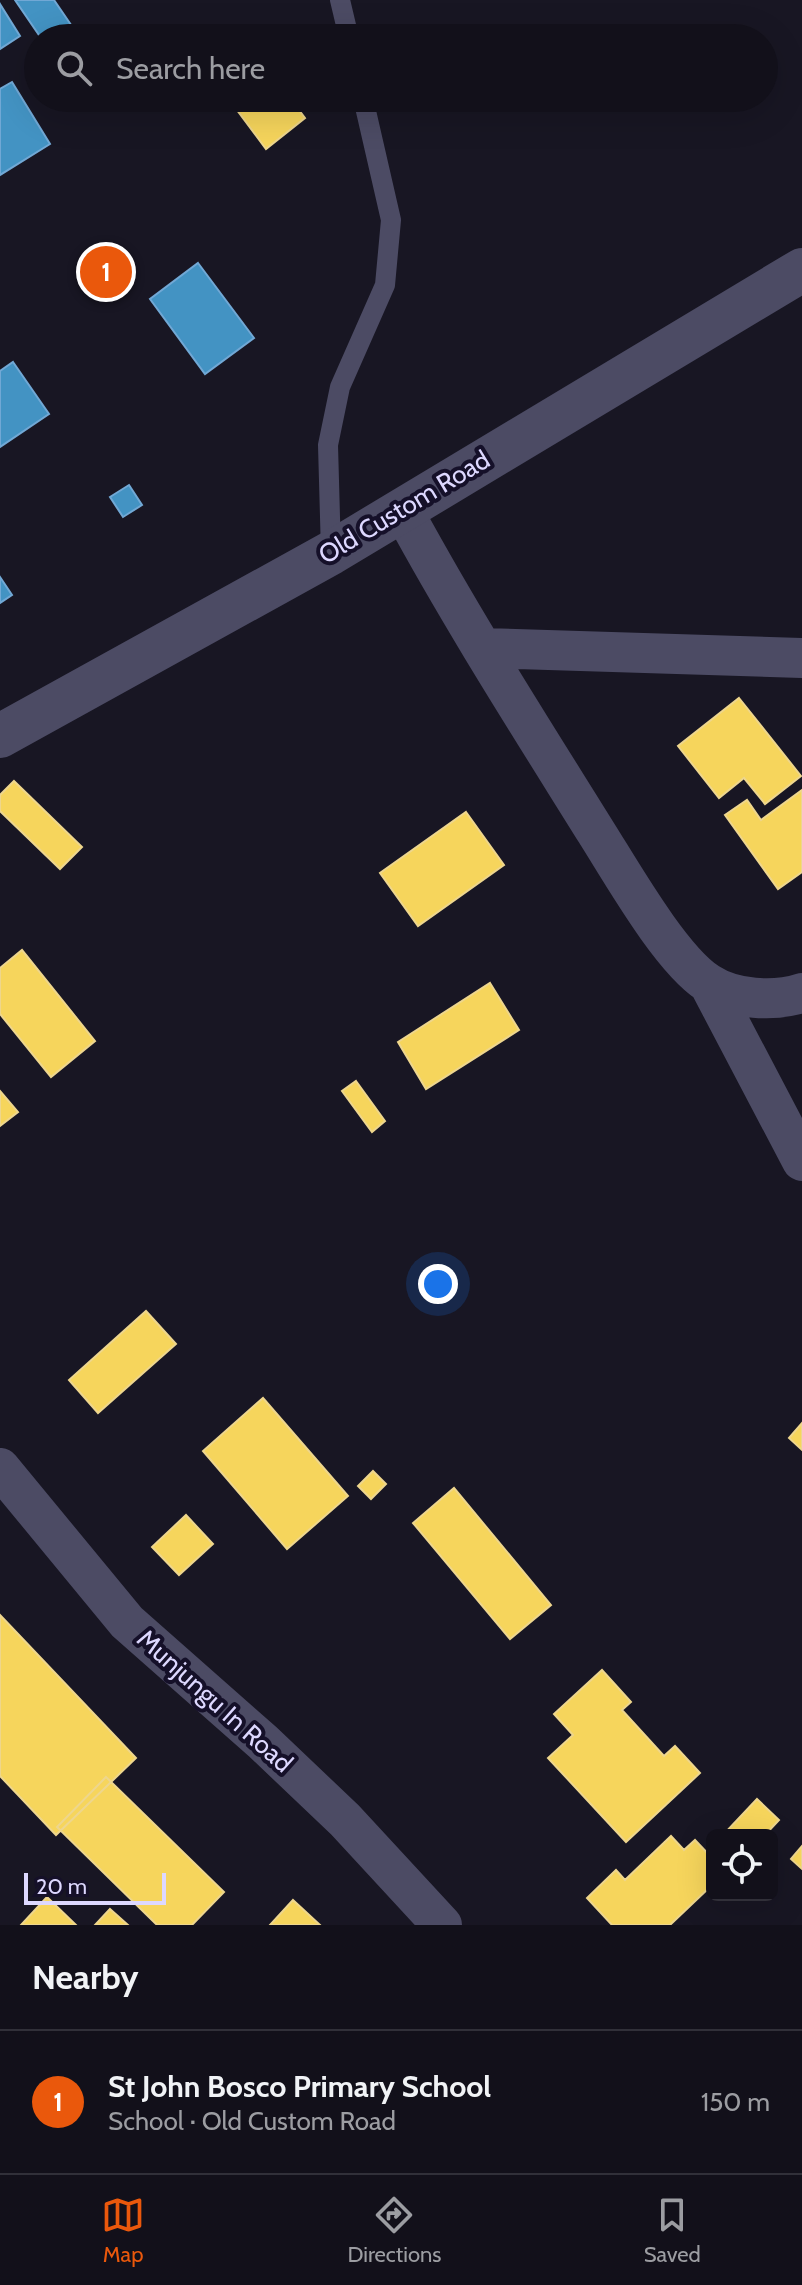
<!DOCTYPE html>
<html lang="en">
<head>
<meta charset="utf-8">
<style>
  body { margin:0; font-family:Cabin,sans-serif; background:#1f1e27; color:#f1f3f6 }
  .controls { position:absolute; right:24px; bottom:24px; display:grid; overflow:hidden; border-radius:12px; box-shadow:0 8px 32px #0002 }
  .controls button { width:72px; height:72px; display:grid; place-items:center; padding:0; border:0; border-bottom:2px solid #313039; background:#12101a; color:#f1f3f6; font:40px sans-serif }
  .scale { position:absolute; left:24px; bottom:20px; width:142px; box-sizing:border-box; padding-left:8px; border:4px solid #ddd8ff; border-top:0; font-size:22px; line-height:28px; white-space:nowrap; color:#ddd8ff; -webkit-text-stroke:6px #151029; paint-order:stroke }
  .you { position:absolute; left:438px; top:1284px; width:28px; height:28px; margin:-20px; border:6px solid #fff; border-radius:50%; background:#1a73e8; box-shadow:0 0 0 12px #1a73e833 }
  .badge { display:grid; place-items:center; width:52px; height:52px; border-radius:50%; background:#ea580c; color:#fff; font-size:26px; font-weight:700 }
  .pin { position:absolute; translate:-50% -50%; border:4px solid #fff; box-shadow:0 2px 8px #0006 }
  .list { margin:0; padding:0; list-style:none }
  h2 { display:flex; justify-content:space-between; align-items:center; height:104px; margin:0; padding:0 32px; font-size:34px }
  h2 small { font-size:26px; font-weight:400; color:#9c9da2 }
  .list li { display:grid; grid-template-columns:52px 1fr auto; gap:24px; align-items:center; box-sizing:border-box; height:144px; padding:0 32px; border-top:2px solid #313039 }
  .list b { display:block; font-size:30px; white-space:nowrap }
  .list p { margin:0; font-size:26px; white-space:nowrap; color:#9c9da2 }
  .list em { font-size:26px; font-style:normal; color:#9c9da2 }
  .icon { flex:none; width:44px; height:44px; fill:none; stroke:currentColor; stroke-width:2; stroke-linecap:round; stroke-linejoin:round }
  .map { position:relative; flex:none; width:802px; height:1925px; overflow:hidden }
  .search { position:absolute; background:#12101a; box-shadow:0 8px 32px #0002; left:24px; right:24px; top:24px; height:88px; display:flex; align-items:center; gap:20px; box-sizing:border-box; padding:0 28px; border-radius:44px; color:#9c9da2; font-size:30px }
  .sheet { height:248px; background:#12101a }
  nav { display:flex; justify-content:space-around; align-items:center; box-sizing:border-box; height:112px; border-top:2px solid #313039; background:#12101a; font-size:22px; color:#9c9da2 }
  nav a { display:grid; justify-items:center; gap:4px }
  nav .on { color:#ea580c }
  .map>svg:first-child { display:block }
  .homes { fill:#f6d55c; stroke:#eed68d; stroke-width:2 }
  .schools { fill:#4393c3; stroke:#71a8d5; stroke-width:2 }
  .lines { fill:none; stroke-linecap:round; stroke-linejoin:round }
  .service { stroke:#4c4b64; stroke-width:20 }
  .minor { stroke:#4c4b64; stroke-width:40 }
  .tertiary { stroke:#4c4b64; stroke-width:44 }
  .labels { text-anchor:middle; stroke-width:8; stroke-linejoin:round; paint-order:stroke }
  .street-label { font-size:26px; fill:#ddd8ff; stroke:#151029 }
</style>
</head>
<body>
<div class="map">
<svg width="802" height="1925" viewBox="0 0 802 1925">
  <rect width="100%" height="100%" fill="#181623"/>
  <path class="homes" d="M228 98H290L305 118 266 149Z
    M739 698 801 776 765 804 744 778 719 798 678 746Z
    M14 781 82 847 60 869 0 811V795Z
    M802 790V872L778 889 725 815 747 800 761 820Z
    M466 812 504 865 418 926 380 873Z
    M22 950 95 1041 51 1077 0 1014V968Z
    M490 983 519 1030 426 1089 398 1042Z
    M356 1081 385 1121 372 1132 342 1091Z
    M0 1091 18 1112 0 1126Z
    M146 1311 176 1344 98 1413 69 1380Z
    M263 1398 348 1496 287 1549 203 1451Z
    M802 1423V1450L789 1438Z
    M373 1471 386 1484 371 1499 358 1486Z
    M454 1488 551 1605 510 1639 413 1523Z
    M186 1515 213 1544 179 1575 152 1547Z
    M0 1615 136 1758 56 1835 0 1776Z
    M602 1670 631 1702 622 1710 664 1756 675 1746 700 1773 626 1842 548 1758 573 1735 554 1714Z
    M106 1777 224 1892 192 1925H157L57 1827Z
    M757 1799 779 1820 765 1835H723Z
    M671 1836 684 1850 695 1840 712 1858V1885L670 1925H612L587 1898 616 1870 625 1880Z
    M802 1846V1869L791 1859Z
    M47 1897 76 1925H21Z
    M293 1900 320 1925H270Z
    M110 1909 128 1925H95Z"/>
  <path class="schools" d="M15 0H54L80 38H41Z
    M0 4 20 36 0 49Z
    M12 82 50 144 0 175V89Z
    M198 263 254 338 205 374 150 299Z
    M13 362 49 414 0 447V371Z
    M129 485 142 505 123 517 110 497Z
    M0 577 12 595 0 603Z"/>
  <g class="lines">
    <path class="service" d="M340 0 349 38
      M331 553 328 445 340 387 385 285 391 220 363 98"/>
    <path class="minor" d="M402 509C462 620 530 726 596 832 622 873 670 958 708 983 734 1000 774 1002 802 993
      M482 648 802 658
      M709 984 802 1161
      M0 1468 127 1622 263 1742 345 1820 442 1925"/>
    <path class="tertiary" d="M0 736 331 553 802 270"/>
  </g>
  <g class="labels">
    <g class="street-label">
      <text transform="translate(404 507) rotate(-31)" y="9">Old Custom Road</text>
      <text transform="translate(215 1701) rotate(42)" y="9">Munjungu In Road</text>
    </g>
  </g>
</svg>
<div class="controls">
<button><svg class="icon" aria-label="locate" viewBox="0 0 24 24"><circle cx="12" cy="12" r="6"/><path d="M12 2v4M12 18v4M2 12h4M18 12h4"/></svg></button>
</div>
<div class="scale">20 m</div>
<div class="you"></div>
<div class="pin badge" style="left:106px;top:272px">1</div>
<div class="search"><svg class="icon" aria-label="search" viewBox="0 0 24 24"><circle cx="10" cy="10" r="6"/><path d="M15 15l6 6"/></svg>Search here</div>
</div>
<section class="sheet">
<h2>Nearby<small></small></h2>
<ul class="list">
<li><span class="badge">1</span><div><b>St John Bosco Primary School</b><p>School · Old Custom Road</p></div><em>150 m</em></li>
</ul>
</section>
<nav>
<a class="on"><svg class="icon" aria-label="map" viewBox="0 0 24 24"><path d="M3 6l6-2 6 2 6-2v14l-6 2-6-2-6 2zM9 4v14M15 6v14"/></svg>Map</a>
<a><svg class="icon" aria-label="directions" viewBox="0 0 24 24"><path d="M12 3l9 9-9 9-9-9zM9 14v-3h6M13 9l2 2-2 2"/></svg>Directions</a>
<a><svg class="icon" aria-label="saved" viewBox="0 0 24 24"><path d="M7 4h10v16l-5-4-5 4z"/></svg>Saved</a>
</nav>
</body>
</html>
